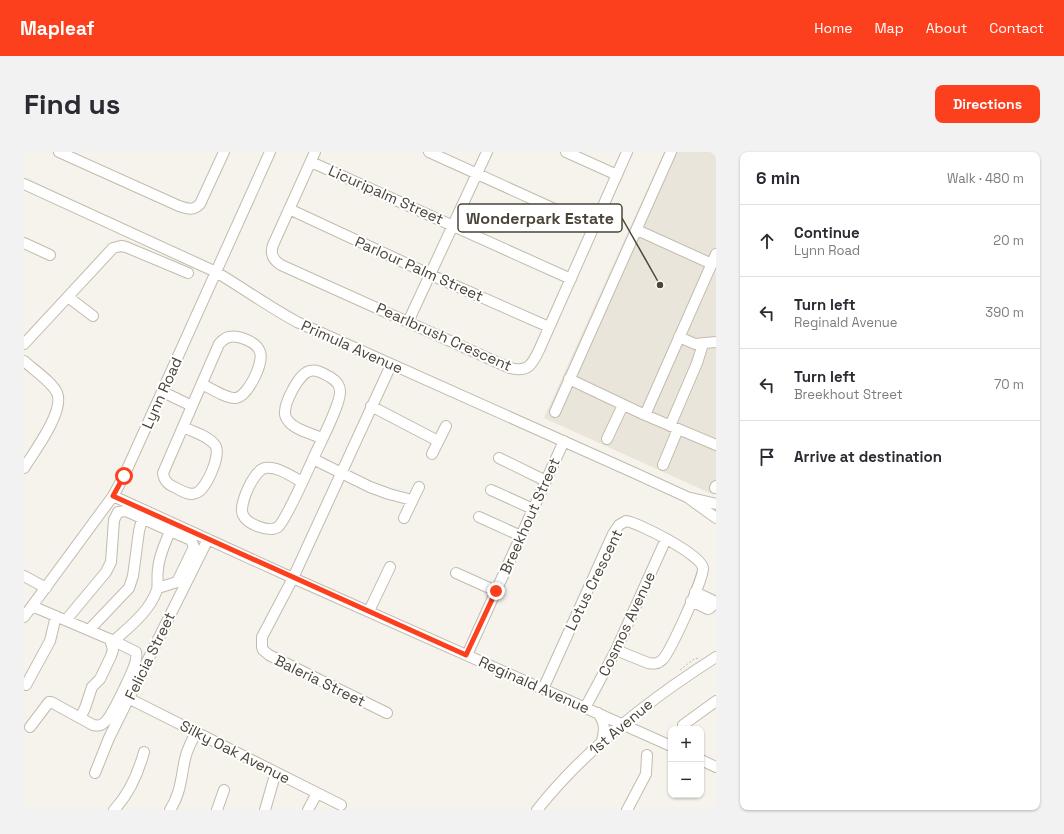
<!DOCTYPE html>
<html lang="en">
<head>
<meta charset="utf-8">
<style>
  body { margin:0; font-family:"Space Grotesk",sans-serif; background:#f2f2f3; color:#2b2b33 }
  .controls { position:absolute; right:12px; bottom:12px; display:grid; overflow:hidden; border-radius:8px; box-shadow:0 1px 3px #0004 }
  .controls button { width:36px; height:36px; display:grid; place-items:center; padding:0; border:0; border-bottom:1px solid #e1e1e2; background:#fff; color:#2b2b33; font:20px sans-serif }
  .stop { position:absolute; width:12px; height:12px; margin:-9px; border:3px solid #fc3f1d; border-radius:50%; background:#fff }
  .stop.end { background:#fc3f1d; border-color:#fff; box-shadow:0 1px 4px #0008 }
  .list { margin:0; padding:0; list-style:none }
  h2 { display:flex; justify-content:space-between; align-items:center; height:52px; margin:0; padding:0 16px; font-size:17px }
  h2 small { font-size:13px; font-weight:400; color:#7c7c81 }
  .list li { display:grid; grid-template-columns:26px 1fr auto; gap:12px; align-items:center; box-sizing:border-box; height:72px; padding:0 16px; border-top:1px solid #e1e1e2 }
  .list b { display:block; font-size:15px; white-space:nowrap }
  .list p { margin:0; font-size:13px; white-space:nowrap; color:#7c7c81 }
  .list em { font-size:13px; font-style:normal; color:#7c7c81 }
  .icon { flex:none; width:22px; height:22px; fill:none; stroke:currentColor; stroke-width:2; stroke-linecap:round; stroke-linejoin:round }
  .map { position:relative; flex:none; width:692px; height:658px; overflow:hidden; border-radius:8px }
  header { display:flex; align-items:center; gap:24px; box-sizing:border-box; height:56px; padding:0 20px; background:#fc3f1d; color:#fff }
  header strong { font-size:19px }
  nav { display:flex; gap:22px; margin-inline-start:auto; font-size:14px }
  .intro { display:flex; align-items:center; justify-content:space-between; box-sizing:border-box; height:96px; padding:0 24px }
  h1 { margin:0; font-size:28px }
  .button { padding:10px 18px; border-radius:8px; background:#fc3f1d; color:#fff; font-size:14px; font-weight:700 }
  main { display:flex; gap:24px; padding:0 24px }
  aside { flex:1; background:#fff; border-radius:8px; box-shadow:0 1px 3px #0004 }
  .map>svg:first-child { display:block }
  .residential { fill:#eae5da }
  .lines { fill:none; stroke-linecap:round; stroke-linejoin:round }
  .minor-casing { stroke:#c2bbae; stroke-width:12 }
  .path { stroke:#c4b79f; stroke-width:1; stroke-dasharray:2 2; stroke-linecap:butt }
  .minor { stroke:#fff; stroke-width:10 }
  .route { stroke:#fc3f1d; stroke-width:5 }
  .labels { text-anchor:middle; stroke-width:4; stroke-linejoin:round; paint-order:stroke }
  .street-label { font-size:15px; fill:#4b4439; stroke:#fff }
  .leader { fill:none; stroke:#4b4439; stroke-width:1.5 }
  .callout-dot { fill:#4b4439; stroke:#fff; stroke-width:1.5 }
  .callout { fill:#fff; stroke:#4b4439; stroke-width:1.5 }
  .callout-label { font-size:16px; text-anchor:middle; font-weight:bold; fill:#4b4439 }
</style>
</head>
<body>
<header>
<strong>Mapleaf</strong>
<nav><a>Home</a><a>Map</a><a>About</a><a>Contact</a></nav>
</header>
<div class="intro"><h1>Find us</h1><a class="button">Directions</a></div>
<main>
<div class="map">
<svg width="692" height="658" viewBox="0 0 692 658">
  <rect width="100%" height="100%" fill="#f6f3ec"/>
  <path class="residential" d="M640 0H692V341L690 343 520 266Z"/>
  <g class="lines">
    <g class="minor-casing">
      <path id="minor" d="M35 0 155 54C164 57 169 59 176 52L200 0
        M291 0 249 93C246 102 249 108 257 113L486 216C505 221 509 211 516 196L603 0
        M405 0 570 75
        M542 0 593 23
        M287 10 547 127
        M0 32 192 120C219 136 245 155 273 170L615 323 663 345 692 366
        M265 57 407 123 525 175
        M613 78 688 112
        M0 91 26 103
        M44 145 69 164
        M384 170 463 0
        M655 185 671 192 692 190
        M0 192 89 96 97 94 102 95 164 121
        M0 209C10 218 28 230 33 241 41 259 10 300 0 316
        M545 227 621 263 692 293
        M139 240 168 254 195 192C198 189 200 186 205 185 215 183 233 190 236 200 240 211 224 244 212 246 203 247 186 236 178 232
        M347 254 414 289
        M531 260 647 0
        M621 263 692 102
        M646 274 673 211 679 192
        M159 275C169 280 183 283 191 293 198 302 182 338 172 341 165 344 158 339 152 336 144 333 140 329 139 321L168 254
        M298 286C288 282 272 278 265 270 263 267 261 265 261 262 260 251 275 221 286 219 293 217 300 222 306 225 311 228 316 233 316 239 317 252 295 293 289 307L346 335 365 342 388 348
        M583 287 599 253
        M408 302 422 274
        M475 306 522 329
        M639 313 654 277
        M278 330C267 324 253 314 241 316 230 318 214 353 219 363 223 372 245 381 254 375 262 368 283 320 289 307
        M691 336 692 334
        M467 338 509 357
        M89 344 269 426 647 594
        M667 346 692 352
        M455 365 497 384
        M380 366 395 335
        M432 421 472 439
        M0 424 22 436
        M671 440 692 450
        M667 449 684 457 686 456 692 450
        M8 454 90 489C106 474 125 460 133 438 134 435 133 422 134 417 135 403 141 392 146 379L167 388 170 395 153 430 134 436
        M345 459 366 415
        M0 465 89 344 100 324 246 0
        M42 468 82 420 87 410 90 368 94 360 102 359 146 379
        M65 478 105 436 109 424 115 379 118 367
        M443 503 540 289
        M2 533 26 489 32 464
        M519 537 589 382 595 373 602 369C615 371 678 403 679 416 680 426 646 501 638 508 634 512 630 512 624 511L592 498
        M106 547 317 653
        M561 556 592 498 642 387
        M363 561 245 503 239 498 238 495V485L269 426 367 213
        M574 561C581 571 581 577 578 589
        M56 566 61 556 68 535 76 527 87 504 89 498 86 487
        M659 573 692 549
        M6 575 25 550H27L69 573C74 574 77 574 81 570 88 564 107 523 111 512 112 508 113 503 112 500L90 489
        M677 608 692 615
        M71 621 85 586 184 387
        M90 658C105 642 114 622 120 600
        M146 658C157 641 157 625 161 607 163 597 168 589 172 580
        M193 658 200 638
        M241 658 249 630 252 621
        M284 658 293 641
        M513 658C562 596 626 547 692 505
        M603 658 622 622 623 603"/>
    </g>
    <path class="path" d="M656 518 670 507 675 506"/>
    <use href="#minor" class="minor"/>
  </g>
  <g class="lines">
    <path class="route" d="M100 324 89 344 442 503 472 439"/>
  </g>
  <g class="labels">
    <g class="street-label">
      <text transform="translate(362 43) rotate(24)" y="5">Licuripalm Street</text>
      <text transform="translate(395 117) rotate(24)" y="5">Parlour Palm Street</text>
      <text transform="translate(420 185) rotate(24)" y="5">Pearlbrush Crescent</text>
      <text transform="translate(328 195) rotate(24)" y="5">Primula Avenue</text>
      <text transform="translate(138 241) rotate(-66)" y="5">Lynn Road</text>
      <text transform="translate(506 364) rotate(-66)" y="5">Breekhout Street</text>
      <text transform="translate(570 428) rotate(-64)" y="5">Lotus Crescent</text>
      <text transform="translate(603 472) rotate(-65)" y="5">Cosmos Avenue</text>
      <text transform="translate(126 504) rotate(-64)" y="5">Felicia Street</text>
      <text transform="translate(296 529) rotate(26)" y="5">Baleria Street</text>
      <text transform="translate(510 533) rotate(24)" y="5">Reginald Avenue</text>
      <text transform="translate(597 575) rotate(-40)" y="5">1st Avenue</text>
      <text transform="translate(211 600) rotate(27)" y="5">Silky Oak Avenue</text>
    </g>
  </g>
  <path class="leader" d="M636 133L598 66"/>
  <circle class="callout-dot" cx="636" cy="133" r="4"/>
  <rect class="callout" x="434" y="52" width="164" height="28" rx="4"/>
  <g class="callout-label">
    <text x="516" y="72">Wonderpark Estate</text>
  </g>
</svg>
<div class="controls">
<button>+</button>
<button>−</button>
</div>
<div class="stop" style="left:100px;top:324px"></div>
<div class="stop end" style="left:472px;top:439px"></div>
</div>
<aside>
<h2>6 min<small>Walk · 480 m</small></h2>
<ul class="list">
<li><svg class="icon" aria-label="ahead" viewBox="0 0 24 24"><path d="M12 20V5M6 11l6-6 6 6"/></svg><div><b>Continue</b><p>Lynn Road</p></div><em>20 m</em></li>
<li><svg class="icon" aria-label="left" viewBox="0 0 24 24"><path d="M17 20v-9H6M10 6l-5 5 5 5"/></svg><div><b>Turn left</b><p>Reginald Avenue</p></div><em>390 m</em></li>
<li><svg class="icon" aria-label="left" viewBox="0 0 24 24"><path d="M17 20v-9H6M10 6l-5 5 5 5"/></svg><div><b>Turn left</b><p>Breekhout Street</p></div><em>70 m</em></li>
<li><svg class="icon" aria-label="arrive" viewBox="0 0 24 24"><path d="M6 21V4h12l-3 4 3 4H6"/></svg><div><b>Arrive at destination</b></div></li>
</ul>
</aside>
</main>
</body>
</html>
